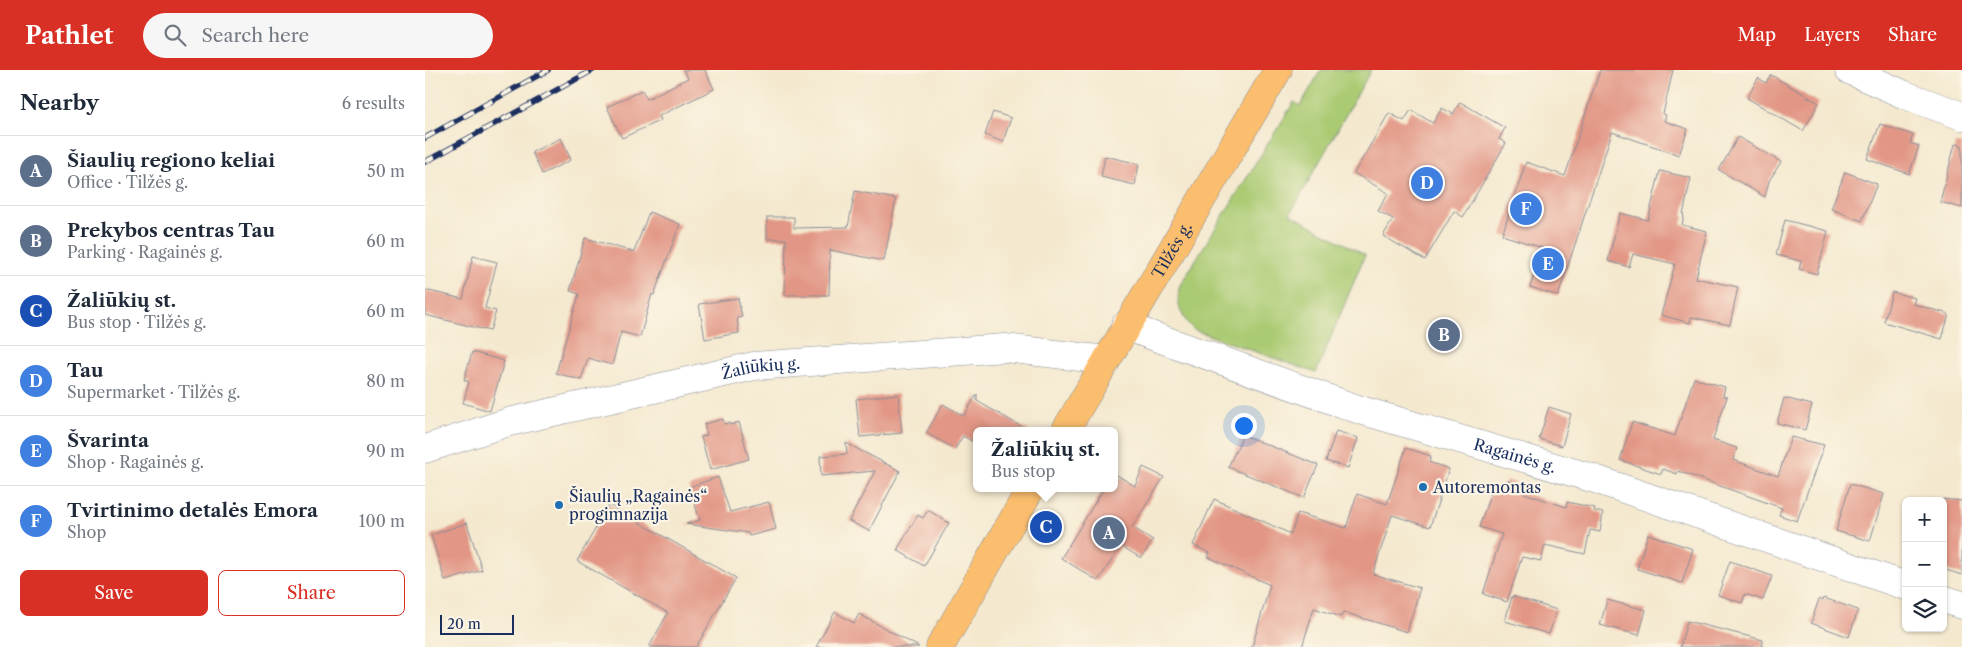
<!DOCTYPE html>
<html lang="en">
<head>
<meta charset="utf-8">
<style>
  body { margin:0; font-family:"Libre Caslon Text",serif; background:#f6f6f7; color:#1f2937 }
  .controls { position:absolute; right:15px; bottom:15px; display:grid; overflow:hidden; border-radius:8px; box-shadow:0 1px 4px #0004 }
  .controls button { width:45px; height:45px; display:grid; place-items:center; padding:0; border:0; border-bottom:1px solid #e0e1e3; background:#fff; color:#1f2937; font:25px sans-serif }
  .scale { position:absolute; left:15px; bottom:12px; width:74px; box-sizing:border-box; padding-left:5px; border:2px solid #1b2f5e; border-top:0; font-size:14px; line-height:18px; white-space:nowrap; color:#1b2f5e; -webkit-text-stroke:4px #fcf5e5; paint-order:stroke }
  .you { position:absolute; left:818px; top:355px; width:18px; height:18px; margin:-12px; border:4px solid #fff; border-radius:50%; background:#1a73e8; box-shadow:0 0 0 8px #1a73e833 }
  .badge { display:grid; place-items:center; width:32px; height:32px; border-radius:50%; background:#d93025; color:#fff; font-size:16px; font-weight:700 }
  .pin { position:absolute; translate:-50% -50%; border:2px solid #fff; box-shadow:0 1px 5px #0006 }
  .popup { position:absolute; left:548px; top:357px; width:145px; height:65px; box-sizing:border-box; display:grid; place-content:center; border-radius:8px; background:#fff; filter:drop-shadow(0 1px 4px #0005); font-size:16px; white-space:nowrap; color:#747a83 }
  .popup b { font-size:19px; color:#1f2937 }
  .popup::after { content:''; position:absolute; left:50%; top:100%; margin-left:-10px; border:10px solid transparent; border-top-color:#fff }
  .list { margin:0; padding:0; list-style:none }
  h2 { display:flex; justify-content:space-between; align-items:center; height:65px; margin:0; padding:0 20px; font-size:21px }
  h2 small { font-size:16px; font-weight:400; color:#747a83 }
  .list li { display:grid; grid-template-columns:32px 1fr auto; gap:15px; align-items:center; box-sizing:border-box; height:70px; padding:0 20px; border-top:1px solid #e0e1e3 }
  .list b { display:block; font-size:19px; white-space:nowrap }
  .list p { margin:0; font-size:16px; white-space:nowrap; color:#747a83 }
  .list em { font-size:16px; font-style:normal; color:#747a83 }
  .actions { display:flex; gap:10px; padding:15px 20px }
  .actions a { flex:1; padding:11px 0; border:1px solid #d93025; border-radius:8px; text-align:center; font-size:18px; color:#d93025 }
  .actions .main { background:#d93025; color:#fff }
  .icon { flex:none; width:28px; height:28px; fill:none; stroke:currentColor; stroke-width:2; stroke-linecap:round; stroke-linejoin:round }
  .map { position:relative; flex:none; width:1537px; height:577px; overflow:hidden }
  header { display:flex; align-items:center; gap:30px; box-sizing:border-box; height:70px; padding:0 25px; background:#d93025; color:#fff }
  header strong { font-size:24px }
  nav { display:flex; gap:28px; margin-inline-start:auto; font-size:18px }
  .search { width:350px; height:45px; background:#f6f6f7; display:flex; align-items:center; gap:12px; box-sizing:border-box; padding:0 18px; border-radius:28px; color:#747a83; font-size:19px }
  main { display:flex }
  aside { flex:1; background:#fff }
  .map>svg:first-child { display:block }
  .green { fill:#abcb73; stroke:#637d68 }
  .building { fill:#e29786 }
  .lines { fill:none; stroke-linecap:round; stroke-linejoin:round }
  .minor-casing { stroke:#888c96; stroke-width:29 }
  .highway-casing { stroke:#888c96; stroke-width:29 }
  .minor { stroke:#fff; stroke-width:28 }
  .highway { stroke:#fbbe6e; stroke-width:28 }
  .rail-casing { stroke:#1b2f5e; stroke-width:5.5 }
  .rail { stroke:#fcf5e5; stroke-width:4; stroke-dasharray:11; stroke-linecap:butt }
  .poi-dot { fill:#1f6fb2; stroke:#fcf5e5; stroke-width:2 }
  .labels { text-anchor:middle; stroke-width:4.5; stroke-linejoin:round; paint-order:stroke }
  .street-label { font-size:16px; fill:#1b2f5e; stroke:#fcf5e5 }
  .poi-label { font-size:16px; fill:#1b2f5e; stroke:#fcf5e5; text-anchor:start }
</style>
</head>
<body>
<header>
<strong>Pathlet</strong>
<div class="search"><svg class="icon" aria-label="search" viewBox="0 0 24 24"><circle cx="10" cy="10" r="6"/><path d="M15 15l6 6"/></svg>Search here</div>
<nav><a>Map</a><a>Layers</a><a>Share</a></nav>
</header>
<main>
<aside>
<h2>Nearby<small>6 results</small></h2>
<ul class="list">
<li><span class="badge" style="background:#5c6f8a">A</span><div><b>Šiaulių regiono keliai</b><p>Office · Tilžės g.</p></div><em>50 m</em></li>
<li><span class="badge" style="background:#5c6f8a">B</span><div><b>Prekybos centras Tau</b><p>Parking · Ragainės g.</p></div><em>60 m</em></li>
<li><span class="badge" style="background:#1a4fb4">C</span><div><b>Žaliūkių st.</b><p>Bus stop · Tilžės g.</p></div><em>60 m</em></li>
<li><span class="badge" style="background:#3f7fe0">D</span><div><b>Tau</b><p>Supermarket · Tilžės g.</p></div><em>80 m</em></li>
<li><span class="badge" style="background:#3f7fe0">E</span><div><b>Švarinta</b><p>Shop · Ragainės g.</p></div><em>90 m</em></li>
<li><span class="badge" style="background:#3f7fe0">F</span><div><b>Tvirtinimo detalės Emora</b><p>Shop</p></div><em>100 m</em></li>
</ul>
<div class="actions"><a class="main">Save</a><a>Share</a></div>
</aside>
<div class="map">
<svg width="1537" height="577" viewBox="0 0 1537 577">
  <rect width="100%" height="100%" fill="#fcf5e5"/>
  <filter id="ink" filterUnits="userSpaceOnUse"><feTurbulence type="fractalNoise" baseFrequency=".02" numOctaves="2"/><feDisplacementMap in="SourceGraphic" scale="10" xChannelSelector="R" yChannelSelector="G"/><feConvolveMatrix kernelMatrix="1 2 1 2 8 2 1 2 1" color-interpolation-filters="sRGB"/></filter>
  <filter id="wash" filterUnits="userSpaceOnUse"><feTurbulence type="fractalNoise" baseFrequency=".0096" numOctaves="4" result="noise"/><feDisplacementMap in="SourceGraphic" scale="20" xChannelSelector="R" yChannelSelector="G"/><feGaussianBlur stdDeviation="1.12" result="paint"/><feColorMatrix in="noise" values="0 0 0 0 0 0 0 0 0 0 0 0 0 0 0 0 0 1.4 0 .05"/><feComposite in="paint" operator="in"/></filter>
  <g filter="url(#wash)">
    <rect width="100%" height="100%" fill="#f4e9cf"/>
    <path class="green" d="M896 0H946L865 144 940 185 891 303 769 260C756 247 750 233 755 215L869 32 875 36Z"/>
    <g id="blocks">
      <path class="building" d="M258 0H280L289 19 234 46 236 50 197 68 182 37 217 20 222 29 263 8Z
        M1175 0H1248L1238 44 1241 45 1239 51 1263 59 1254 85 1187 62 1133 226 1105 217 1118 178 1077 165 1101 92 1140 106Z
        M1346 5 1394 33 1378 61 1322 28 1333 8 1341 13Z
        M1035 32 1080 58 1074 69 1081 73 1038 147 1029 141 1000 190 958 166 968 149 953 141 963 123 929 103 964 43 979 51 986 40 1008 53 1017 38 1028 44Z
        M568 42 586 48 578 72 560 65Z
        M1455 54 1488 65 1485 73 1494 76 1484 104 1442 89Z
        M1313 67 1356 92 1344 111 1340 127 1294 100Z
        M136 68 146 90 117 104 107 82Z
        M1530 74 1537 75V138L1515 132Z
        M680 86 714 94 710 115 676 107Z
        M1235 101 1266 108 1258 145 1259 146 1257 155 1282 161 1271 208 1313 217 1305 255 1266 247 1265 253 1236 245 1250 194 1208 184 1204 197 1183 191 1195 143 1223 150Z
        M1420 102 1452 114 1437 151 1406 139Z
        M430 121 471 129 459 191 405 180 404 225H360L361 169H342V147H369V158L423 157Z
        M224 142 255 154 229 225 227 224 215 267 196 262 187 295 163 288 156 310 131 303 154 224 145 221 160 168 209 182Z
        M1360 150 1403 161 1392 204 1374 199 1376 191 1351 185Z
        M48 186 72 192 60 238 71 241 65 261 0 245V220L38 229Z
        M1467 222 1490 228 1488 234 1524 244 1517 269 1459 252Z
        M313 228 317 247 312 248 314 263 280 269 274 234Z
        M47 282 79 291 65 341 38 333 44 312 39 310Z
        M1269 308 1300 317 1298 326 1302 327 1288 370 1312 378 1308 390 1353 406 1366 367 1399 375 1372 451 1354 445 1357 438 1253 401 1252 404 1238 399 1236 404 1195 390 1207 352 1250 366Z
        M473 324 477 363 435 367 431 329Z
        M552 324V331L604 361H552V374L538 366 530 379 501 363 518 334 539 346Z
        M1359 328 1387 335 1380 360 1352 353Z
        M1124 337 1146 344 1137 376 1114 369Z
        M298 349 299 354 305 353V355L314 352 324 389 285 400 276 367 282 365 279 354Z
        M911 361 933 368 923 398 901 391Z
        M818 365 893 395 879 428 803 397Z
        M421 373 475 401 444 461 424 451 450 401 396 406 395 386 422 384Z
        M981 378 1006 386 1004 392 1024 399 1005 457 967 445 948 504 995 518 982 562 918 542 916 547 889 538 877 577H827L845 515 783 487 785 483 768 475 789 429 866 464 873 443 921 458 932 424 962 434Z
        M718 397 739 407 707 457 728 470 716 488 696 476 673 511 636 488 679 418H690V404L710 416Z
        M293 407 305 442 344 432 351 459 324 466 323 463 261 454 275 450 264 417Z
        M1081 410 1101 417 1099 423 1141 437 1142 432 1170 438 1169 441 1178 443 1175 462 1165 460 1160 484 1120 475 1116 491 1097 487 1082 532 1058 524 1077 464 1054 457 1068 416 1078 420Z
        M1425 414 1459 424 1445 471 1411 461Z
        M1518 429 1537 431V505L1518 499Z
        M184 435 311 508 271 577H224L243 543 152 491Z
        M503 440 524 453 499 496 472 480 493 445 498 448Z
        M42 453 57 500 20 511 6 465Z
        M1223 464 1268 479 1257 513 1212 499Z
        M1305 491 1347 506 1338 530 1320 524 1317 533 1293 525Z
        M1087 526 1132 540 1124 564 1080 551Z
        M1399 528 1433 540 1424 567 1386 553 1394 529 1398 531Z
        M1182 530 1221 540 1214 565 1175 555Z
        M410 542 429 553 434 544 494 577H391Z
        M1262 551 1338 570 1337 577H1255Z"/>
    </g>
  </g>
  <g filter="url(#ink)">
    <use href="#blocks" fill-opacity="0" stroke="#888c96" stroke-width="1"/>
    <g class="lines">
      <g class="minor-casing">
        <g id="minor">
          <path d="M1424 0 1480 25 1537 46"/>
          <path id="s1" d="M700 256 932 339 1167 408 1481 516"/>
          <path id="s2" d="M0 379 84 352 329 296 580 278 681 290"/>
          <path d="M1518 529 1537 535"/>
        </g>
      </g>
      <g class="highway-casing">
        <g id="highway">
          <path id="s3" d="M640 361 853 0"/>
          <path d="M515 577 606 418"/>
        </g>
      </g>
      <use href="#minor" class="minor"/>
      <use href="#highway" class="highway"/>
      <g class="rail-casing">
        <path id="rail" d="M0 68 123 0
          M0 92 168 0"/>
      </g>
      <use href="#rail" class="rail"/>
    </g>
  </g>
  <g class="poi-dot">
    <circle cx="998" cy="417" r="5"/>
    <circle cx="134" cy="435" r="5"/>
  </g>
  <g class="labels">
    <g class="street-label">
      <text dy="6" stroke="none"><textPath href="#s3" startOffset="210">Tilžės g.</textPath></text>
      <text dy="6" stroke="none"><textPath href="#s2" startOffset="346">Žaliūkių g.</textPath></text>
      <text dy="6" stroke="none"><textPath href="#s1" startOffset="411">Ragainės g.</textPath></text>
    </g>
    <g class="poi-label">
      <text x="1008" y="423">Autoremontas</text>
      <text x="144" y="432">Šiaulių „Ragainės“<tspan x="144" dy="18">progimnazija</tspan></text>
    </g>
  </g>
</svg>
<div class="controls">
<button>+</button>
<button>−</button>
<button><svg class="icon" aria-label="layers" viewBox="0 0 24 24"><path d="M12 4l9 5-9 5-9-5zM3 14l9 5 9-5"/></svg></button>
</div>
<div class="scale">20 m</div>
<div class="you"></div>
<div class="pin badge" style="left:684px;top:463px;background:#5c6f8a">A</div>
<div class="pin badge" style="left:1019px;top:265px;background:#5c6f8a">B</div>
<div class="pin badge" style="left:621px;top:457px;background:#1a4fb4">C</div>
<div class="popup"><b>Žaliūkių st.</b>Bus stop</div>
<div class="pin badge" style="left:1002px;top:113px;background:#3f7fe0">D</div>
<div class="pin badge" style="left:1123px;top:194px;background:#3f7fe0">E</div>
<div class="pin badge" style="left:1101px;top:139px;background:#3f7fe0">F</div>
</div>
</main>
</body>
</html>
